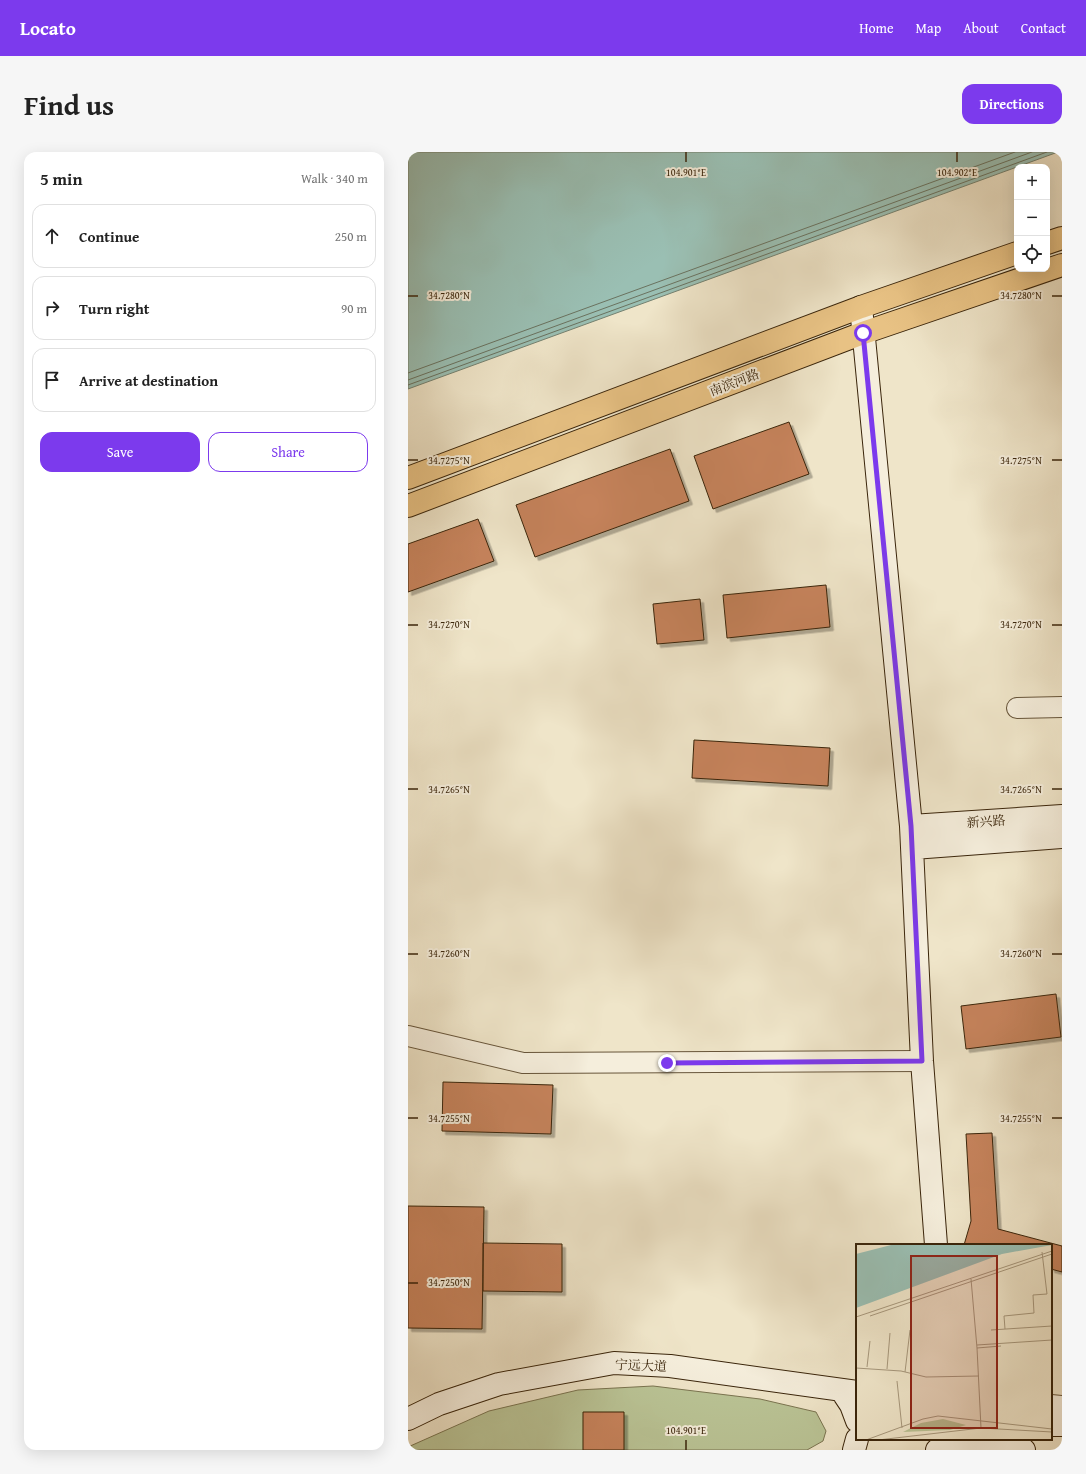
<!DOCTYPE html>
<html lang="en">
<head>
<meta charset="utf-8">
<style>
  body { margin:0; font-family:"Gentium Book Plus","Noto Serif SC",serif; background:#f6f6f6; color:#222 }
  .controls { position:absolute; right:12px; top:12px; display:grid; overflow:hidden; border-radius:8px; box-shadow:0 4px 16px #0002 }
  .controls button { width:36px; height:36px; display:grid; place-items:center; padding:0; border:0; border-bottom:1px solid #e0e0e0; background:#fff; color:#222; font:20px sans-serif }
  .stop { position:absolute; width:12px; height:12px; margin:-9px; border:3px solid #7c3aed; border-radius:50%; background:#fff }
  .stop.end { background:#7c3aed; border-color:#fff; box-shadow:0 1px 4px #0008 }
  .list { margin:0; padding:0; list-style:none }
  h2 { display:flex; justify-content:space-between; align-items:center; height:52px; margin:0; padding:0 16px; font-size:17px }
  h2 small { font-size:13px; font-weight:400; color:#767676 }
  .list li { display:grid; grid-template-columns:26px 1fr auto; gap:12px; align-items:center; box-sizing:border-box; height:64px; margin:0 8px 8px; padding:0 8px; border:1px solid #e0e0e0; border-radius:12px }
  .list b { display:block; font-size:15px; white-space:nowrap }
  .list em { font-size:13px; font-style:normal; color:#767676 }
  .actions { display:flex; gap:8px; padding:12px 16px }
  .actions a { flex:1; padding:9px 0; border:1px solid #7c3aed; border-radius:12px; text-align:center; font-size:14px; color:#7c3aed }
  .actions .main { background:#7c3aed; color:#fff }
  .icon { flex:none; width:22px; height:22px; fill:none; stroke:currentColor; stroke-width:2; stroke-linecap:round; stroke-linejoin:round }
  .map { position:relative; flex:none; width:654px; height:1298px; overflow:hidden; border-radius:12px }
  header { display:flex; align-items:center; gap:24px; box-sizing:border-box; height:56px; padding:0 20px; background:#7c3aed; color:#fff }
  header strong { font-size:19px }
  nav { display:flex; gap:22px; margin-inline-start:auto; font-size:14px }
  .intro { display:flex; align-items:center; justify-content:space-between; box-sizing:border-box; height:96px; padding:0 24px }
  h1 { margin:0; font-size:28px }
  .button { padding:10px 18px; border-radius:12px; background:#7c3aed; color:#fff; font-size:14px; font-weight:700 }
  main { display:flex; gap:24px; padding:0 24px }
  aside { flex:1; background:#fff; border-radius:12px; box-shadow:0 4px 16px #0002 }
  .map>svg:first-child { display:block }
  .green { fill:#bac496; stroke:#7a7450 }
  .water { fill:#9abfb3; stroke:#748170 }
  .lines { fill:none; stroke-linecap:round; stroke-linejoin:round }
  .shore { stroke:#6a725f; stroke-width:1 }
  .building { fill:#c6835c; stroke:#3a250b; filter:url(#shadow) }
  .minor-casing { stroke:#67553a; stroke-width:22 }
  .secondary-casing { stroke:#3a250b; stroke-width:24 }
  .primary-casing { stroke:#3a250b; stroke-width:24 }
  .minor { stroke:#f5eedc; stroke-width:20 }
  .secondary { stroke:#f5eedc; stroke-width:22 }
  .primary { stroke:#e8c284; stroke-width:22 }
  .route { stroke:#7c3aed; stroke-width:5 }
  .ticks { fill:none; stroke:#3a250b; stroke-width:1.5 }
  .labels { text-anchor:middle; stroke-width:4; stroke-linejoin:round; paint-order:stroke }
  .street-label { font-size:13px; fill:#3a250b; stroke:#f5eedc }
  .inset-road { fill:none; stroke:#a7987d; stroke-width:1 }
  .view { fill:#8f2418; fill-opacity:0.15; stroke:#8f2418; stroke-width:2 }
  .inset-edge { fill:none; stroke:#3a250b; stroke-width:2 }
  .ticks-label { font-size:10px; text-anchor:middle; fill:#3a250b; stroke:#f5eedc; stroke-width:4; stroke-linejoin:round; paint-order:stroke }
</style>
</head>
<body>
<header>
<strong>Locato</strong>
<nav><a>Home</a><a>Map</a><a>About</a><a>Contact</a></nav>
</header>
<div class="intro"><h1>Find us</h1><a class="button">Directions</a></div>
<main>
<aside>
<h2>5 min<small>Walk · 340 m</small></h2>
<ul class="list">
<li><svg class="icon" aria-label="ahead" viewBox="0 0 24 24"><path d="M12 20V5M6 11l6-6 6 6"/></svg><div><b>Continue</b></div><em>250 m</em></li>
<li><svg class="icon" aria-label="right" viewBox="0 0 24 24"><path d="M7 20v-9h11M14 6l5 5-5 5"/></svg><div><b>Turn right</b></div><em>90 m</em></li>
<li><svg class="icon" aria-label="arrive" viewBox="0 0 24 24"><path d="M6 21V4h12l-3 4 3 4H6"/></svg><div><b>Arrive at destination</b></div></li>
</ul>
<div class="actions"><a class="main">Save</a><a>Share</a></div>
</aside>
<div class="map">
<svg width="654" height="1298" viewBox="0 0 654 1298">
  <defs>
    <filter id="shadow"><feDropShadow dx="3.5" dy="3.5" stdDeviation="0" flood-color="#0004"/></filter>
  </defs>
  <rect width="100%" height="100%" fill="#efe5c9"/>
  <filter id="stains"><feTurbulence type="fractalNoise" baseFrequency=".005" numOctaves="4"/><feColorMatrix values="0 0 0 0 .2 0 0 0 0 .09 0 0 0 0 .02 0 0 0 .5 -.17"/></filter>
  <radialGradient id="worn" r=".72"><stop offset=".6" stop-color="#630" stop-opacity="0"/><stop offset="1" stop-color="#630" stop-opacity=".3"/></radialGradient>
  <path class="green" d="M245 1234 352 1247 408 1260 418 1279 415 1289 399 1298H0V1295L81 1259 170 1238Z"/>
  <path class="water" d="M0 0H650L0 237Z"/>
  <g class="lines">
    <path class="shore" d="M0 221 607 0
      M0 228 624 0
      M0 233 639 0"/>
  </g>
  <path class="building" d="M381 270 401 322 305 357 286 304Z
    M262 297 281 349 127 405 108 353Z
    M70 367 86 409 0 440V392Z
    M418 433 422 475 319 486 315 443Z
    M292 447 296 488 249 492 245 452Z
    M286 588 422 596 420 634 284 626Z
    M648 842 653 885 558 897 553 854Z
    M35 930 145 933 143 982 34 979Z
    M584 981 590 1077 654 1094V1120L643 1117V1093H556L563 1069 558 982Z
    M0 1054 76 1055 74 1177 0 1176Z
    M75 1091 154 1092V1140L75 1139Z
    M175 1260H216V1298H175Z"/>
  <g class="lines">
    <g class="minor-casing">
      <path id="minor" d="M609 556 654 555
        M0 884 115 911 514 909
        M643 1253 654 1254"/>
    </g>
    <g class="secondary-casing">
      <path id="secondary" d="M453 155 503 674 514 909 528 1093
        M503 674 654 664
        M505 696 654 685
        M433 1238 443 1253 449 1269
        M0 1267 31 1252 91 1232 206 1211 262 1214 449 1240
        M643 1273H654
        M446 1298 449 1287
        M529 1298H616"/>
    </g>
    <g class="primary-casing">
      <path id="primary" d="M639 91 654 86
        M0 326 453 155 609 101
        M0 354 455 181 654 113"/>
    </g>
    <use href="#minor" class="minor"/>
    <use href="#secondary" class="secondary"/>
    <use href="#primary" class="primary"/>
  </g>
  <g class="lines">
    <path class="route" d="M259 911 514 909 503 674 455 181"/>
  </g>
  <path class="ticks" d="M278 0V10M549 0V10M0 144H10M644 144H654M0 308H10M644 308H654M0 473H10M644 473H654M0 637H10M644 637H654M0 802H10M644 802H654M0 966H10M644 966H654M0 1131H10M278 1288V1298"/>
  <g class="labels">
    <g class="street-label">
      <text transform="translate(326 230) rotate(-21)" y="5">南滨河路</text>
      <text transform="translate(578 669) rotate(-4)" y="5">新兴路</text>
      <text transform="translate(233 1213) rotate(2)" y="5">宁远大道</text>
    </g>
  </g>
  <g transform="translate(448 1092)">
    <rect width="196" height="196" fill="#efe5c9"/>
    <path d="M87 175 110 181 94 186 47 188 65 179Z" fill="#bac496"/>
    <path d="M39 0H196V1L146 10 0 64V10Z" fill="#9abfb3"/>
    <path class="inset-road" d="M115 35 121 104 125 184M14 72 196 10M0 73 196 7M149 85 148 72 178 69 177 51 191 50 186 8M135 86 196 82M121 101 196 96M121 104 145 102M11 123 14 97M0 124 45 127 70 133 123 132M31 125 34 89M49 128 54 86M41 137 46 184M10 196 67 175 82 172 196 185M22 196 125 184 196 188"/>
    <path class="view" d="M55 12H141V184H55Z"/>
    <rect width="196" height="196" class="inset-edge"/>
  </g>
  <g class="ticks-label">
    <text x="278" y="24">104.901°E</text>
    <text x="549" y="24">104.902°E</text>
    <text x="41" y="147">34.7280°N</text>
    <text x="613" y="147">34.7280°N</text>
    <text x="41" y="312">34.7275°N</text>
    <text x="613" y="312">34.7275°N</text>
    <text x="41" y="476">34.7270°N</text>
    <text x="613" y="476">34.7270°N</text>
    <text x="41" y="641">34.7265°N</text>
    <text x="613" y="641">34.7265°N</text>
    <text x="41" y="805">34.7260°N</text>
    <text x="613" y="805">34.7260°N</text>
    <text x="41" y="970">34.7255°N</text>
    <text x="613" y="970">34.7255°N</text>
    <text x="41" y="1134">34.7250°N</text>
    <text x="278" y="1282">104.901°E</text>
  </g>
  <rect width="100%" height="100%" filter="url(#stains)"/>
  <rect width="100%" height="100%" fill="url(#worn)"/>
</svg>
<div class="controls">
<button>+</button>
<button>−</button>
<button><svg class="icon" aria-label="locate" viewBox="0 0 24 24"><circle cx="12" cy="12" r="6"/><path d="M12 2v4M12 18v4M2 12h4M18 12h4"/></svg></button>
</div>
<div class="stop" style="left:455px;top:181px"></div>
<div class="stop end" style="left:259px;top:911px"></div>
</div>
</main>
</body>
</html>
